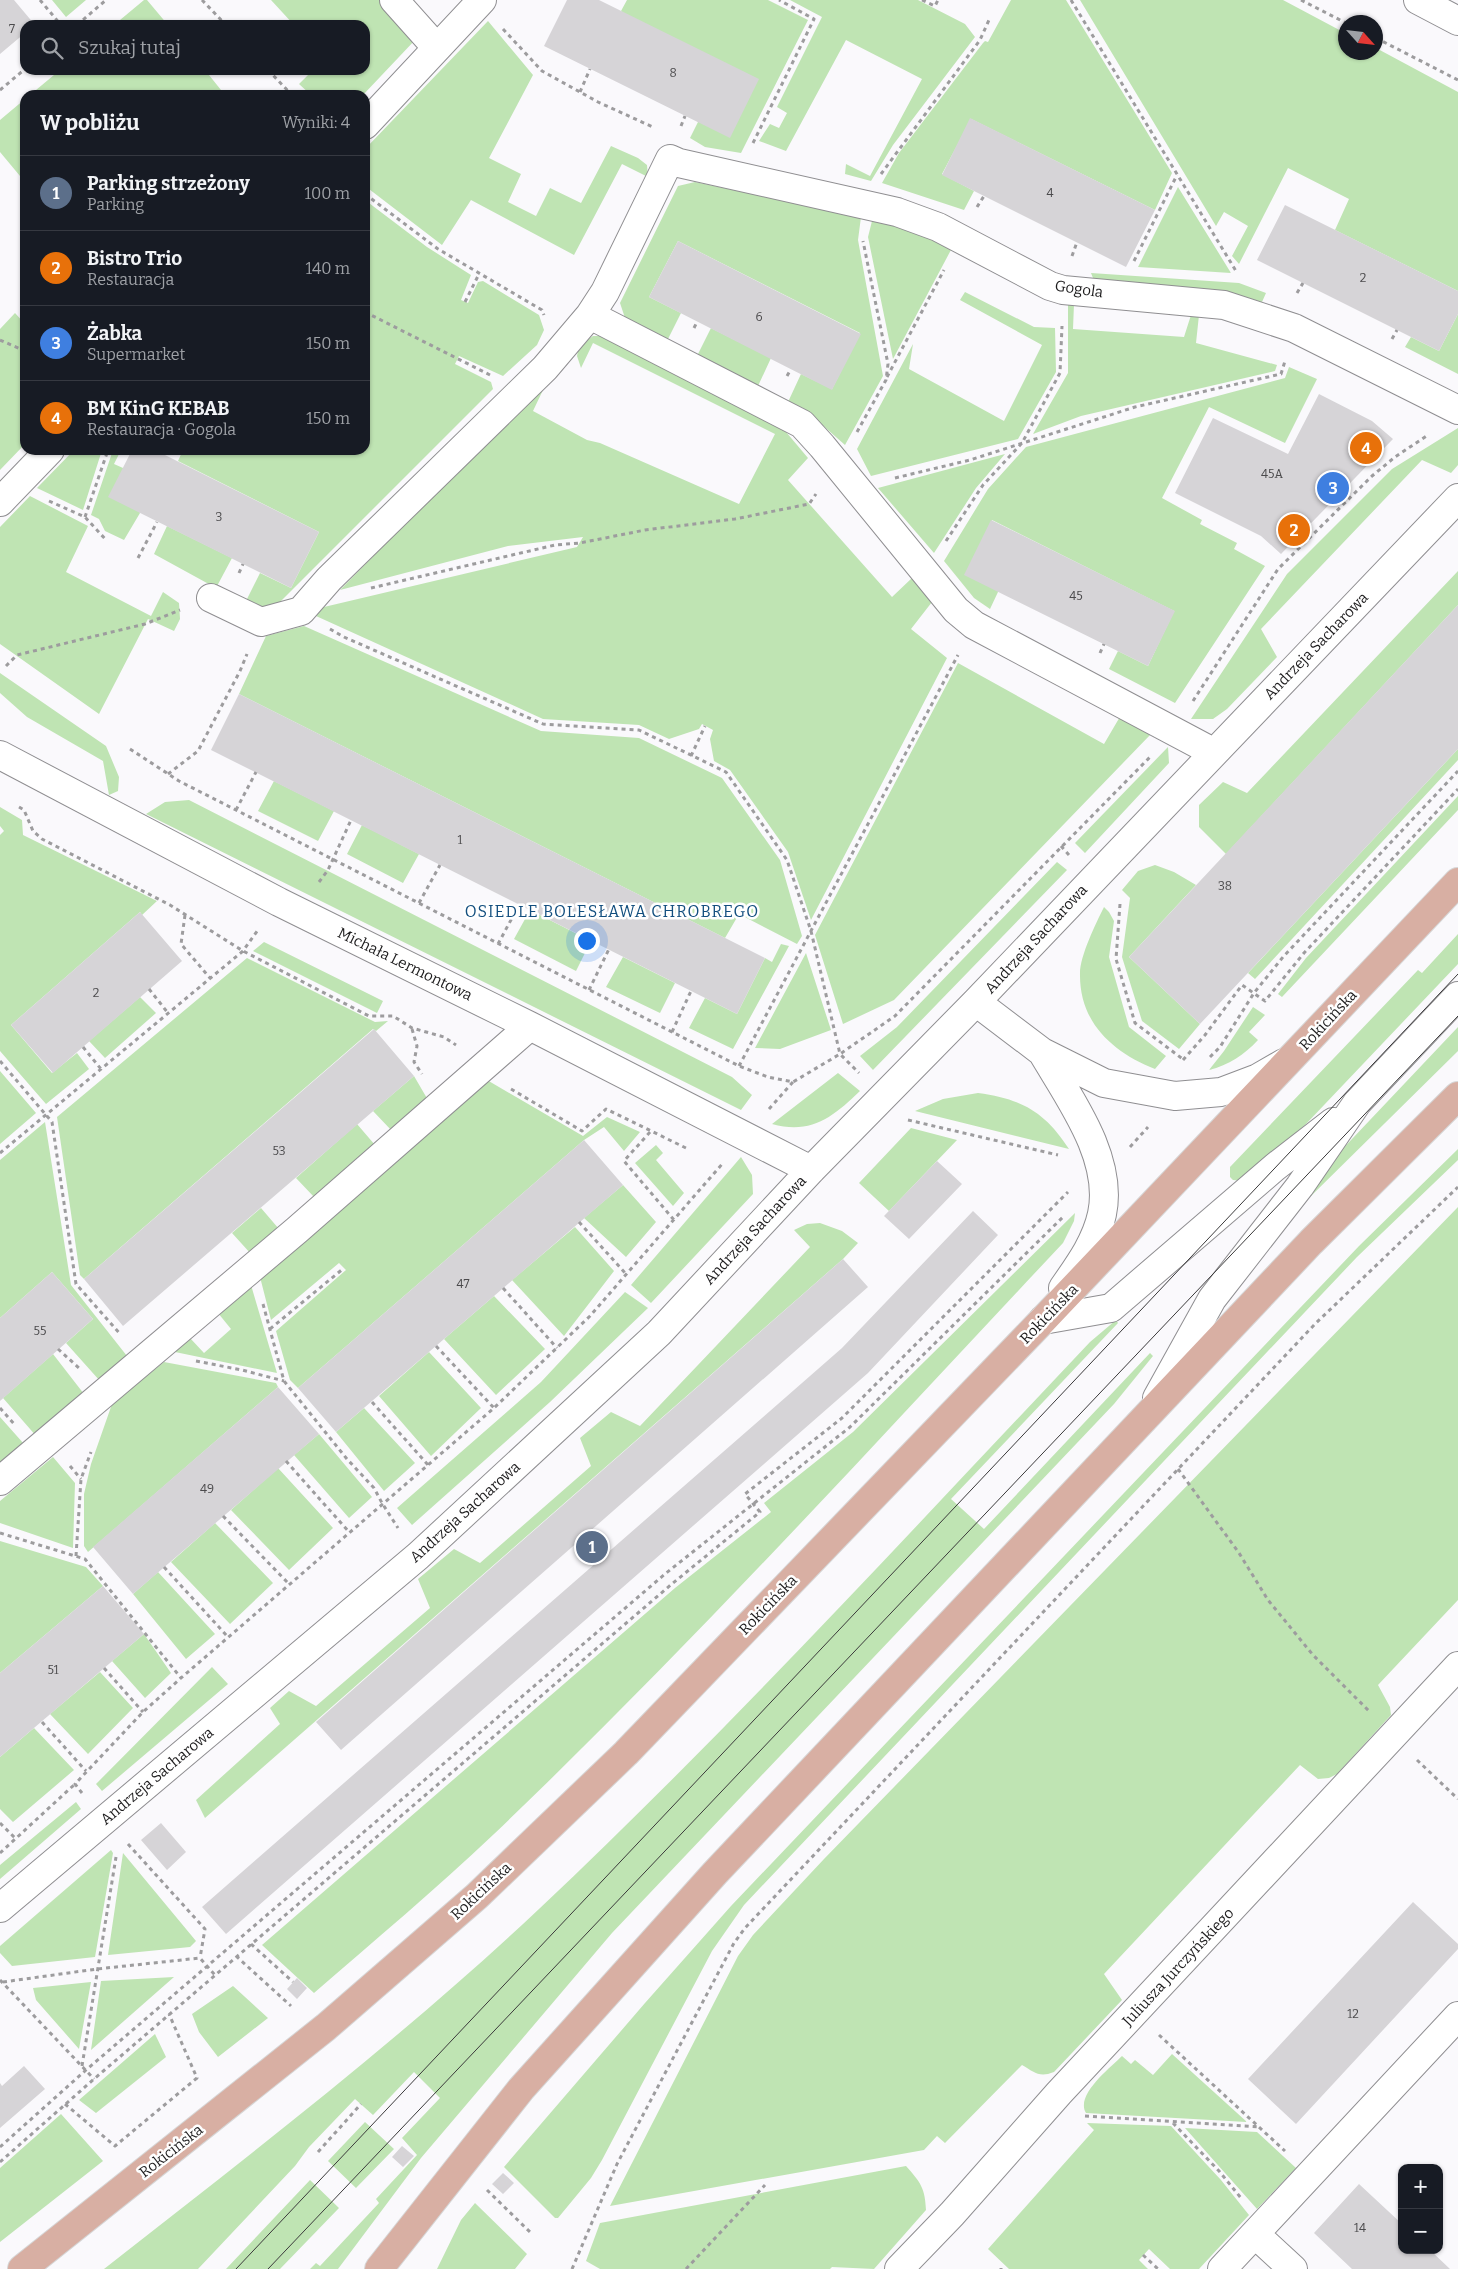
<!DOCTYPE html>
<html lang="pl">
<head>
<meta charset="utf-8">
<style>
  body { margin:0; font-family:Bitter,serif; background:#20242c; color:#f1f3f6 }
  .controls { position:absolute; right:15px; bottom:15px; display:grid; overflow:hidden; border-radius:10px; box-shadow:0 1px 4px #0004 }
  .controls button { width:45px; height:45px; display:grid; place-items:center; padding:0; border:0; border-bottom:1px solid #363941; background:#171b24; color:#f1f3f6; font:25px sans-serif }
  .compass { position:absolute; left:1338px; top:15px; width:45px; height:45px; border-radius:50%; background:#171b24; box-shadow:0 1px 4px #0004; rotate:117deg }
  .you { position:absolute; left:586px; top:940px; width:18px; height:18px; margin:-12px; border:4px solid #fff; border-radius:50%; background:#1a73e8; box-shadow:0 0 0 8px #1a73e833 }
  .badge { display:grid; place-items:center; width:32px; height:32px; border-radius:50%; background:#1a73e8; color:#fff; font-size:16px; font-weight:700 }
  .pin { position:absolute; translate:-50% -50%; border:2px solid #fff; box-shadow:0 1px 5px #0006 }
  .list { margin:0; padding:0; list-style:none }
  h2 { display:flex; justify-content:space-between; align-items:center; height:65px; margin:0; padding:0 20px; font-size:21px }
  h2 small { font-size:16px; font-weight:400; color:#9ea1a6 }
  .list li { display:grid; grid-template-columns:32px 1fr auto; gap:15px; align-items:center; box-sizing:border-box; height:75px; padding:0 20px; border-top:1px solid #363941 }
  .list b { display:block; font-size:19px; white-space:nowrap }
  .list p { margin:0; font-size:16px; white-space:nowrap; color:#9ea1a6 }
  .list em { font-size:16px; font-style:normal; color:#9ea1a6 }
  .icon { flex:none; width:28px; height:28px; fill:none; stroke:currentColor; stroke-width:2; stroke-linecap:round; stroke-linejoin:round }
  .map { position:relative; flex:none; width:1458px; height:2269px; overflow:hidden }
  .search { position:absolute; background:#171b24; box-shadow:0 1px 4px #0004; left:20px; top:20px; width:350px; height:55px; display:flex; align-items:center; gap:12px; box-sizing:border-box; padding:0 18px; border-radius:15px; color:#9ea1a6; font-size:19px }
  .panel { position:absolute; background:#171b24; box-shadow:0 1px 4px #0004; left:20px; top:90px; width:350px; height:365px; border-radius:15px }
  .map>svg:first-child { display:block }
  .green { fill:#bfe4b3 }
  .building { fill:#d6d4d7 }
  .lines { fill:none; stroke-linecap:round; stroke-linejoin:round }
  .minor-casing { stroke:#8f8e91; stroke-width:30 }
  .major-casing { stroke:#d6d6d6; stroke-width:30 }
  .path { stroke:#9d9c9e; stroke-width:3; stroke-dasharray:4 4; stroke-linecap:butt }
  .minor { stroke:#fff; stroke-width:28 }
  .major { stroke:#d8afa3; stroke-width:28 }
  .tram { stroke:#3b3a3b; stroke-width:1 }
  .labels { text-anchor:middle; stroke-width:5; stroke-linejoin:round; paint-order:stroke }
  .number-label { font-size:12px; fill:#4b4a4c }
  .street-label { font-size:15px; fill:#1d1c1d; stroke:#fff }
  .neighbourhood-label { font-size:16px; letter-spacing:1px; fill:#124e7e; stroke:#fff }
</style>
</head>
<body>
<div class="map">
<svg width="1458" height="2269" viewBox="0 0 1458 2269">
  <rect width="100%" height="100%" fill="#faf9fc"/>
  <path class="green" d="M52 0H86L66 17Z
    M144 0H147L168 25H114Z
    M271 0H379L416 39 363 95H311L299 84 313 70H365V25H294Z
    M627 0H768L808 20 741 153 705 147 690 138 698 122 621 11Z
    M790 0H918L965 24 975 37 893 145 871 181 845 174 846 164 870 176 922 79 846 40 786 151 759 141 770 124 779 128 787 113 777 107 822 17Z
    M1011 0H1066L1172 173 1155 210 971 119 942 174 974 191 964 210 882 183 899 153 983 43 985 41 988 42Z
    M1080 0H1283L1345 33 1346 52H1376V48L1458 92V291L1335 230 1349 199 1288 168 1239 264 1232 256 1248 226 1224 212 1216 226Z
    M488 21 533 75 489 158 521 174 508 202 536 216 550 188 581 203 611 146 638 158 647 165 648 177 622 164 574 255 471 200 442 245 365 186V149Z
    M60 70H205L225 95H30Z
    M25 99V182L0 152V120Z
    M695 182 861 217 858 240 883 376 845 445 803 408 788 402 801 374 832 389 860 333 678 241 649 297 681 313 667 341 626 321 620 303 678 186Z
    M1178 187 1231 273 1138 267Z
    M365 200 427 247 471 275 461 300 468 303 478 282 483 281 539 315 544 330 537 345 503 376 459 356 455 364 491 382 493 389 278 604 264 607 246 601 260 573 291 588 319 532 178 461 183 450H365Z
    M873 217 904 225 952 248 893 359 868 237Z
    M1091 273 1239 283 1266 293 1262 302 1217 291 1095 283Z
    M965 292 1034 327 1055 328 1056 372 1018 439 871 476 857 449 913 344 909 369 1004 421 1042 345 960 300Z
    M1074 304 1073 329 1184 337 1191 315H1199L1196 343 1277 365 1275 371 1081 416 1033 434 1068 373V305Z
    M15 313 25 324V444L0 470V329Z
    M1458 314V374L1405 347 1411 337 1439 351Z
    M711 328 771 358 758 386 697 356Z
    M593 336H602L781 426 808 458 788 480 892 597 912 578 932 602 911 629 947 658 811 920 788 852 730 770 714 761 710 739 713 730 702 724 699 729 669 739 639 725 543 719 316 616 324 607 577 547 583 537 508 546 340 590 539 387 543 390 533 411 587 440 600 443 739 504 775 434 593 343 581 368 577 356 579 346Z
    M1289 367 1317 379 1285 443 1209 407 1162 498 1202 520 1200 524 1237 543 1234 549 1265 566 1175 703 1109 669 1118 651 1148 666 1174 611 992 520 998 592 990 609 974 598 944 561 988 489 1026 447 1285 378Z
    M1458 428V465L1451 473 1422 460 1261 629 1277 657 1227 709 1213 719H1191L1287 574 1392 469Z
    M74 450H102L83 510 37 488Z
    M113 450H121L114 464 123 468 140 513 124 540 105 531 99 519 91 515Z
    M1005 454 976 488 934 553 878 488Z
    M30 496 88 526 66 572 151 616 163 592 179 603 180 619 174 631 148 619 99 714 0 644V527Z
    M167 526 232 558 216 588 154 554Z
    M1458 571V605L1226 854 1199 827V805L1223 782 1247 793Z
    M304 626 541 731 639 738 722 778 780 860 802 936 797 944 739 914 725 938 239 694 266 636Z
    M958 663 1104 744 1121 715 1151 734 894 1000 843 1024 815 935Z
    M0 673 106 746 119 777 118 791 109 795 103 761 27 717 0 693Z
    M1168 747 1169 763 1085 853 1075 843Z
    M1458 749V760L1255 979 1248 973Z
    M274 781 334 811 318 841 258 811Z
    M1458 796V810L1282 997 1278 994 1306 958Z
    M189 800 732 1077 752 1095 741 1110 146 814 165 802Z
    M0 807 22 820 23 835 157 901 142 915 140 912 11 1025 52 1073 77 1053 89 1069 46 1104 0 1051V835L4 831 0 826Z
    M362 825 419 854 403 883 347 854Z
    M1057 862 1067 870 873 1070 860 1056 897 1027Z
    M1155 865 1174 872 1196 885 1129 957 1200 1024 1179 1049 1142 1021 1122 957 1130 898 1122 890 1138 871Z
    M1104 907 1109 912 1114 921 1109 957 1129 1027 1166 1056 1155 1069C1112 1052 1079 1022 1080 973 1080 956 1096 923 1104 907Z
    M530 910 591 941 576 971 514 939Z
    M1458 934V964L1306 1124 1242 1181 1233 1180 1230 1177V1167L1418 970 1422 973Z
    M264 942 383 1001 377 1013 253 951Z
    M781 944 789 946 733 1049 689 1028 705 998 737 1014 765 958 772 962Z
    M806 953 831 1030 780 1049 755 1048Z
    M623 957 675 983 660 1013 606 987Z
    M247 958 375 1022 388 1021 376 1031 373 1029 84 1279 80 1275 57 1117Z
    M140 997 156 1013 105 1058 89 1041Z
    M1253 1007 1265 1015 1249 1032 1258 1040C1244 1055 1229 1065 1209 1070L1224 1051Z
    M1458 1027V1051L1311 1196 1307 1193 1334 1158Z
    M0 1071 36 1113 0 1144Z
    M838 1073 860 1091C833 1117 811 1135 772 1124Z
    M414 1076 428 1100 392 1131 373 1111Z
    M487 1080 583 1136 607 1117 640 1132 624 1151 604 1127 584 1140 298 1388 290 1380 276 1331 346 1270 339 1263 271 1320 260 1277Z
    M978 1093C1022 1099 1045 1112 1069 1149L915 1111 943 1099Z
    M45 1122 71 1285 127 1356 100 1381 66 1343 93 1319 52 1272 0 1318V1160Z
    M357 1124 375 1145 314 1197 296 1178Z
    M911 1128 957 1140 889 1211 859 1183Z
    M656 1145 663 1153 656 1160 684 1193 673 1206 635 1163Z
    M1458 1149V1160L1357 1257 744 1905 712 1951 602 2160 591 2178 558 2218H555L504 2167 645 2003 731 1906 1359 1246Z
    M741 1157 752 1175 753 1194 651 1303 631 1285Z
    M623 1185 656 1222 626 1257 584 1218Z
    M1458 1207V1600L1378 1685 1390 1707 1391 1715 1337 1774 1329 1778 1318 1779 1300 1765 1104 1974 1122 2000 1054 2072C1039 2078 1034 2072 1022 2065L945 2143 937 2136 924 2150 610 2206 738 1956 753 1935 824 1859Z
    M261 1208 279 1229 251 1254 232 1233Z
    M1075 1213 1074 1221 1063 1243C876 1442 692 1645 494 1834 436 1889 374 1941 314 1993L262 1945 675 1588 771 1512 764 1503 853 1432Z
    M820 1223 842 1231 858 1243 843 1259 205 1818 196 1800 280 1724 270 1708 289 1691 316 1706 430 1608 418 1579 454 1549 480 1563 591 1466 580 1438 611 1412 640 1426 810 1247 794 1230 807 1224Z
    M575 1227 614 1271 564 1336 512 1280Z
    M251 1285 277 1373 175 1352 190 1338 204 1353 231 1329 218 1313Z
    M625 1292 648 1308 550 1402 412 1525 397 1508 541 1382Z
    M494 1296 545 1349 496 1395 444 1339Z
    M1116 1320 1118 1323 951 1499 984 1529 1150 1353 1153 1356 1114 1404 612 1933 421 2158 338 2269H310L316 2263 320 2266 379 2203 376 2199 417 2155 402 2138 440 2098 414 2072 373 2115 355 2099 309 2147 295 2166 198 2269H104C252 2153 402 2038 539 1909 731 1728 909 1533 1090 1342Z
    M429 1352 481 1408 431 1456 379 1396Z
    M53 1354 84 1394 37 1437 3 1398Z
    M164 1362 276 1383 278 1387 88 1552 84 1546V1494L91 1464 112 1404Z
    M364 1408 415 1463 384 1491 336 1432Z
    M0 1417 24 1444 0 1465Z
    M319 1434 372 1497 349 1518 294 1455Z
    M53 1457 75 1483 73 1548 0 1523V1501Z
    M278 1468 333 1528 289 1570 231 1510Z
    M215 1523 273 1583 230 1624 171 1562Z
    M0 1541 86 1567 103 1586 0 1673Z
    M158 1572 215 1634 186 1659 133 1594Z
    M144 1634 171 1673 145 1698 112 1661Z
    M212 1667 228 1684 102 1791 96 1784Z
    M100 1672 133 1708 88 1754 50 1714Z
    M34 1728 74 1770 13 1822 0 1809V1757Z
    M76 1802 81 1809 0 1879V1865Z
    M111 1850 113 1853 95 1957 12 1966 0 1953V1946Z
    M123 1853 196 1941 190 1947 108 1955Z
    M174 1977 91 2050 101 1981Z
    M91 1982 79 2049 36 2000 33 1988Z
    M233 1986 268 2018 218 2057 199 2032 192 2014Z
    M155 2034 166 2057 96 2113 79 2100Z
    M1172 2054 1247 2122 1086 2113C1075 2095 1110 2068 1122 2056L1131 2064 1135 2060 1153 2075Z
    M61 2114 103 2161 0 2242V2168Z
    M365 2122 394 2149 356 2188 328 2161Z
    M1087 2123 1171 2126 1221 2180 1249 2215 1199 2269H1170L1149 2249 1139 2260 1148 2269H1009L988 2249 1094 2130Z
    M1185 2128 1257 2132 1296 2168 1257 2209Z
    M906 2166C921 2183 925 2188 926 2210L874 2269 832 2267 830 2269H600L586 2261 600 2223Z
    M310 2180 339 2208 280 2269H226Z
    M475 2203 527 2254 515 2269H437L461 2220Z"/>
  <path class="building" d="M0 0H14L35 25H25V33L0 54Z
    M567 0H599L759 79 730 138 544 46Z
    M970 118 1155 210 1126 267 942 175Z
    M1285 205 1458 291V314L1439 351 1257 260Z
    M678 241 861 334 832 390 649 297Z
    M1319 394 1372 421 1393 439 1281 554 1261 536 1175 493 1213 418 1288 454Z
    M132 450H155L319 532 291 588 108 497Z
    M991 520 1175 611 1148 666 964 575Z
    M1458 605V749L1200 1024 1129 957Z
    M239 694 765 958 737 1014 211 750Z
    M140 912 182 961 53 1073 11 1025Z
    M374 1029 414 1076 123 1326 84 1279Z
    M584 1140 623 1185 336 1432 298 1388Z
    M937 1161 962 1184 909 1239 884 1216Z
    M973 1211 998 1235 868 1373 226 1934 202 1907 842 1348Z
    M843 1259 868 1287 341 1750 316 1722Z
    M52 1272 93 1319 0 1401V1318Z
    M278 1387 319 1434 133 1594 93 1547Z
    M103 1586 144 1634 0 1757V1673Z
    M161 1823 186 1852 167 1870 141 1840Z
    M1413 1902 1458 1944V1949L1296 2124 1248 2079Z
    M297 1978 307 1988 297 1999 287 1989Z
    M24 2066 45 2089 0 2128V2083L2 2086Z
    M402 2146 414 2156 403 2167 392 2157Z
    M503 2173 514 2183 503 2194 492 2184Z
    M1359 2184 1402 2224V2250H1430L1450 2269H1352L1314 2233Z"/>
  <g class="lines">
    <g class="minor-casing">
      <path id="minor" d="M394 0 436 47
        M1418 0 1458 21
        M365 125 482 0
        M590 315 802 424 822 446 956 610 974 625 1213 752
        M0 502 50 450
        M211 598 261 622 301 611 329 579 545 368 590 315 605 292 670 159 679 163 897 212 938 227 1050 286 1063 290 1224 305 1294 328 1458 410
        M0 755 279 902 530 1026 811 1170
        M976 1002 1042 1052 1104 1083 1175 1096 1221 1092 1258 1078 1284 1063
        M1042 1052C1069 1098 1114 1158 1102 1214 1096 1242 1079 1265 1063 1288
        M1043 1320 1111 1308 1275 1167 1333 1122
        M1157 1398 1212 1299 1300 1186 1357 1103 1458 996
        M0 1481 297 1230 530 1026
        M0 1908 418 1556 659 1333 811 1170 976 1002 1458 498
        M1256 2235 1293 2269
        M899 2269 952 2214 1059 2093 1458 1666
        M1222 2269 1458 2016"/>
    </g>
    <g class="major-casing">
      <path id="major" d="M22 2269 326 2027 477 1896 626 1753 1043 1320 1458 882
        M379 2269 521 2089 715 1873 1311 1242 1458 1096"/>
    </g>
    <path class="path" d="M40 0 61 25
      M202 0 226 25
      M922 0 935 6 938 0
      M1071 0 1236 271
      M1301 0 1346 23
      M77 25 106 0
      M503 29 542 71 598 102 655 128
      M1376 38 1458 80
      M268 70 292 95
      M0 90 25 69
      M580 92 590 69
      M681 126 685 116
      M753 143 814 19 779 0
      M881 174 980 40 989 20
      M365 194 438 249 542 310 544 315
      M977 207 984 196
      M1072 256 1077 242
      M1134 261 1177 175
      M1297 293 1303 283
      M465 302 479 274
      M365 312 490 375
      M694 328 697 322
      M1392 339 1397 330
      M0 340 25 351
      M787 376 791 369
      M887 377 944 270
      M857 432 886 380 888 364 863 241
      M895 478 970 460 1135 407 1281 374 1285 361
      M49 501 85 517 107 541
      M85 517 108 450
      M946 541 983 485 1022 443 1060 373 1062 326
      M138 558 157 522
      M239 573 243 564
      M371 588 555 545 580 543 645 530 735 519 809 504 816 494
      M330 629 344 637 543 724 639 730 726 772 787 860 811 931 840 1054 895 1016 1150 757
      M1100 653 1104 644
      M6 666 17 655 145 624 180 610
      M1193 701 1278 569 1372 476 1395 457 1428 435
      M130 749 179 781 739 1066 768 1077 793 1082 840 1054 859 1073
      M691 756 705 726
      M168 774 198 751 240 671 247 654
      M19 807 24 810 33 831 42 839 170 905 243 951 369 1016H393L412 1028 444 1037 456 1045
      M236 810 256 772
      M1061 846 1069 855
      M319 882 328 870 351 820
      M419 903 440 865
      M1120 904 1116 959 1135 1023 1184 1060
      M185 915 181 944 210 978
      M498 944 519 905
      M149 989 168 1013
      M589 990 609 949
      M412 1029 417 1046 414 1062 422 1074
      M672 1032 691 991
      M83 1047 101 1069
      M1210 1057 1220 1047 1254 993 1283 957 1458 771
      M1183 1060 1205 1035 1242 985 1265 1001 1304 953 1458 789
      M0 1061 52 1122 76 1284 121 1335
      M739 1066 958 655
      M511 1089 582 1131 606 1109 688 1149
      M769 1109 793 1082
      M908 1120 1058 1155
      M650 1132 624 1161 674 1220
      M1130 1147 1148 1127
      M0 1153 243 951 258 930
      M579 1222 627 1275
      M503 1288 557 1348
      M263 1304 284 1381 347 1459 374 1488 382 1503 398 1528
      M270 1329 344 1268
      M436 1346 494 1408
      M58 1349 79 1368
      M196 1361 242 1370 284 1381
      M372 1402 428 1465
      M0 1408 15 1425
      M286 1461 349 1532
      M70 1466 81 1479
      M1178 1469 1239 1553 1268 1600 1313 1655 1369 1711
      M223 1516 289 1584
      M0 1533 85 1559 181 1678
      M76 1556 81 1479 91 1452
      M164 1567 228 1637
      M104 1668 143 1712
      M42 1722 86 1771
      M1417 1760 1458 1799
      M82 1793 75 1784 143 1712 181 1678 494 1408 590 1316 723 1163
      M0 1823 16 1839
      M128 1844 205 1929 200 1958
      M0 1853 75 1784
      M251 1944 293 1982
      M236 1956 291 2006
      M0 1980 94 2079
      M3 1982 97 1969 200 1958 215 1975
      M1159 2035 1285 2151
      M82 2066 116 1857
      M65 2104 115 2146 197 2078 169 2014
      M1085 2116 1259 2127
      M1173 2123 1219 2171 1241 2198
      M0 2147 86 2070 665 1574 850 1427 1064 1216
      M318 2152 361 2104
      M0 2162 94 2079 673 1583 760 1512 745 1494 842 1418 1068 1192
      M487 2190 532 2234
      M1143 2255 1158 2269
      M1001 2268V2269
      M572 2269 617 2164 734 1943 745 1928 1315 1324 1458 1187
      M686 2269 765 2185"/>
    <use href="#minor" class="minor"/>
    <use href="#major" class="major"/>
    <path class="tram" d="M236 2269 1458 974
      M268 2269 1458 1016"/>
  </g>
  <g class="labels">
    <g class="number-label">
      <text x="12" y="33">7</text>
      <text x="673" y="77">8</text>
      <text x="1050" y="197">4</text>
      <text x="1363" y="282">2</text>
      <text x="759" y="321">6</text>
      <text x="1272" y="478">45A</text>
      <text x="219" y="521">3</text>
      <text x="1076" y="600">45</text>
      <text x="460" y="844">1</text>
      <text x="1225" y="890">38</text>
      <text x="96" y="997">2</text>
      <text x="279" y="1155">53</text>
      <text x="463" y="1288">47</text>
      <text x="40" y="1335">55</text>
      <text x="207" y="1493">49</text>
      <text x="53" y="1674">51</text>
      <text x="1353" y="2018">12</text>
      <text x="1360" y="2232">14</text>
    </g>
    <g class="street-label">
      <text transform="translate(1079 289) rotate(8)" y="5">Gogola</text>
      <text transform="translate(1316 646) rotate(-46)" y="5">Andrzeja Sacharowa</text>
      <text transform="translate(1036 939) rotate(-47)" y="5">Andrzeja Sacharowa</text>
      <text transform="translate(405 964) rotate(26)" y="5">Michała Lermontowa</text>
      <text transform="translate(1328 1020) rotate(-47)" y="5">Rokicińska</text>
      <text transform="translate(755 1230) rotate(-47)" y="5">Andrzeja Sacharowa</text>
      <text transform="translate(1049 1314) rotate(-46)" y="5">Rokicińska</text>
      <text transform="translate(465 1512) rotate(-42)" y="5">Andrzeja Sacharowa</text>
      <text transform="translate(768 1605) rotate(-46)" y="5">Rokicińska</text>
      <text transform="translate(157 1776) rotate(-40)" y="5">Andrzeja Sacharowa</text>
      <text transform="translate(481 1891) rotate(-43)" y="5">Rokicińska</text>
      <text transform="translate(1178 1967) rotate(-47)" y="5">Juliusza Jurczyńskiego</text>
      <text transform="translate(171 2151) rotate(-38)" y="5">Rokicińska</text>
    </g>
    <g class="neighbourhood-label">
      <text x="612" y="917">OSIEDLE BOLESŁAWA CHROBREGO</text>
    </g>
  </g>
</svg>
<div class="controls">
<button>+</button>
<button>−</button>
</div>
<svg class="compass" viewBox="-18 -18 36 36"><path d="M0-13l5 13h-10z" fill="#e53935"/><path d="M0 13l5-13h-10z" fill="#9ea1a6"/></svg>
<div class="you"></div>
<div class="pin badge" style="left:592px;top:1547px;background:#5c6f8a">1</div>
<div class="pin badge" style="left:1294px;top:530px;background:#e8710a">2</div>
<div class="pin badge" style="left:1333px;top:488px;background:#3f7fe0">3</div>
<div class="pin badge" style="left:1366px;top:448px;background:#e8710a">4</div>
<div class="search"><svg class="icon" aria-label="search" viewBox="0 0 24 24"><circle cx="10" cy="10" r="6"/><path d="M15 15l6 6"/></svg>Szukaj tutaj</div>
<section class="panel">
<h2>W pobliżu<small>Wyniki: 4</small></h2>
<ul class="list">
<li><span class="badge" style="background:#5c6f8a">1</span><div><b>Parking strzeżony</b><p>Parking</p></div><em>100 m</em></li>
<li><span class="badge" style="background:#e8710a">2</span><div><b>Bistro Trio</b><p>Restauracja</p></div><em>140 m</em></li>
<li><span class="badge" style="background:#3f7fe0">3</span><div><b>Żabka</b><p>Supermarket</p></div><em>150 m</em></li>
<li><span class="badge" style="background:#e8710a">4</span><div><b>BM KinG KEBAB</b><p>Restauracja · Gogola</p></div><em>150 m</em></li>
</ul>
</section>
</div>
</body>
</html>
